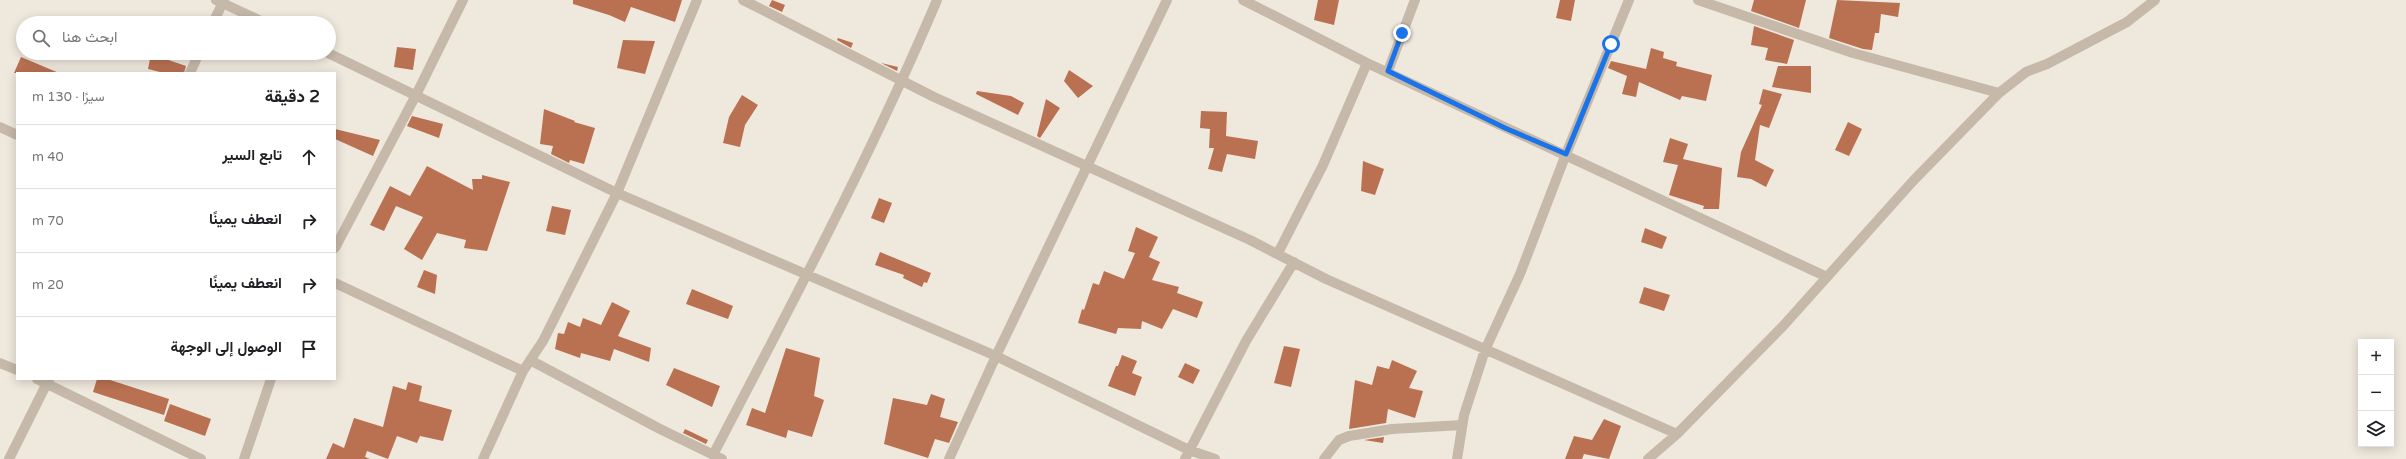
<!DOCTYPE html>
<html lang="ar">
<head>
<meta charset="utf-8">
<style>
  body { margin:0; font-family:"Varela Round",Vazirmatn,sans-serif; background:#f2f2f2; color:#202124; direction:rtl }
  .controls { position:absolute; right:12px; bottom:12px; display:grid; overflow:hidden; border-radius:0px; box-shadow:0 2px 10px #0003 }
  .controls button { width:36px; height:36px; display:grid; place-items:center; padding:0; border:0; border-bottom:1px solid #e0e0e0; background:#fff; color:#202124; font:20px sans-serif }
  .stop { position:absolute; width:12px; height:12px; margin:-9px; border:3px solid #1a73e8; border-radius:50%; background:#fff }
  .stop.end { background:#1a73e8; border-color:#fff; box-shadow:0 1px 4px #0008 }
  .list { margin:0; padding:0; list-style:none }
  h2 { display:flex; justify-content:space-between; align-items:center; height:52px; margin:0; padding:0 16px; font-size:17px }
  h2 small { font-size:13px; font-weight:400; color:#757577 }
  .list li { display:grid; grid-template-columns:26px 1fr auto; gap:12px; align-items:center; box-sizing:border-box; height:64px; padding:0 16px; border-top:1px solid #e0e0e0 }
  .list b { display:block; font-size:15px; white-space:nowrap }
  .list em { font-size:13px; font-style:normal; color:#757577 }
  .icon { flex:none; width:22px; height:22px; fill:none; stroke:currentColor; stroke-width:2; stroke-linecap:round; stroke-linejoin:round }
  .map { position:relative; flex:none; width:2406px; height:459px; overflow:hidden; direction:ltr }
  .search { position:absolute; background:#fff; box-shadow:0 2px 10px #0003; left:16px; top:16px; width:320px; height:44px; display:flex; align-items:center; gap:10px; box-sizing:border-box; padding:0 14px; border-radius:22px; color:#757577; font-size:15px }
  .panel { position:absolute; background:#fff; box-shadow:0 2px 10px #0003; left:16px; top:72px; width:320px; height:308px; border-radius:0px; direction:rtl }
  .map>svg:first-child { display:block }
  .building { fill:#b97151 }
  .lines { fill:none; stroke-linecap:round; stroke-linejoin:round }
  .minor { stroke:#c6b9aa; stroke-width:10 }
  .route { stroke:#1a73e8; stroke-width:5 }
</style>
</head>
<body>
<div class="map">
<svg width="2406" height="459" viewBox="0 0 2406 459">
  <rect width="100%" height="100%" fill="#efe8dd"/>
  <path class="building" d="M573 0H682L675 22 631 7 625 22 609 15 573 4Z
    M772 0 785 5 782 12 769 6Z
    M1318 0H1339L1334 25 1314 20Z
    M1560 0H1575L1571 21 1556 18Z
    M1754 0H1806L1799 28 1751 11Z
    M1837 0 1900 3 1898 17 1881 14 1879 33H1875L1872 50 1863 49 1829 38Z
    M1754 26 1794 40 1787 64 1765 60 1768 48 1751 45Z
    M838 38 853 43 851 48 837 40Z
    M623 40 655 41 645 74 617 68Z
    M397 47 416 49 413 70 394 67Z
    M1651 48 1664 52 1663 58 1677 62 1676 66 1712 75 1706 101 1682 96 1680 100 1639 82 1636 97 1622 94 1627 76 1608 68 1611 61 1646 69Z
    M151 54 186 66 184 73H164L148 69Z
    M21 57 59 73H14Z
    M881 63 898 67 897 71Z
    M1778 66H1811V93L1772 87Z
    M1069 70 1093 86 1078 98 1064 81Z
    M1763 89 1782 94 1769 128 1760 125 1755 160 1774 170 1766 187 1751 179 1737 177 1741 152 1762 105 1759 104Z
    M977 91 1011 96 1024 103 1018 115 976 94Z
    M742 95 758 105 745 125 740 147 723 143 729 117Z
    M1046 99 1060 108 1040 138 1037 136Z
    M544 109 575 121 574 122 595 128 584 164 570 160 569 163 551 154 553 146 540 144Z
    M1201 111 1227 112 1226 136 1258 141 1255 159 1227 154 1222 172 1208 169 1214 148H1209L1210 129 1200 128Z
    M412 116 443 124 439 138 407 126Z
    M1848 122 1862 129 1849 156 1835 150Z
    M335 129 380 140 373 156 335 139Z
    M1670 138 1688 144 1683 159 1722 168 1719 209H1703L1704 206 1669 195 1678 165 1663 162Z
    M1363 161 1384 169 1375 195 1361 191Z
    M427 166 473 190 472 179H482V175L510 182 487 251 464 248 466 240 437 233 422 260 404 249 423 217 396 206 384 231 370 225 390 186 410 196Z
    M879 198 892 203 884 223 871 218Z
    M552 206 571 210 565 235 546 231Z
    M1136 227 1158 237 1149 257 1160 262 1152 280 1179 287 1177 293 1203 302 1197 318 1173 309 1162 329 1142 321 1141 329 1118 328 1116 334 1078 323 1082 309 1084 310 1093 283 1099 285 1104 271 1124 279 1135 253 1128 251Z
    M1645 228 1667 237 1662 249 1641 242Z
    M880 252 931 273 927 283 924 282 922 287 903 278 904 275 875 265Z
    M424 270 437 275 435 294 417 287Z
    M1644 287 1670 295 1664 311 1639 303Z
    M692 289 733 306 728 319 686 304Z
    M612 302 630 311 618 336 651 348 649 362 614 349 610 361 581 353 580 358 555 349 558 333 564 334 568 322 580 327 583 318 601 325Z
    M1284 346 1300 349 1291 387 1274 383Z
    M786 348 820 358 814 396 824 400 812 437 788 430 786 438 746 425 752 408 765 413Z
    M1122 355 1137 361 1132 373 1142 377 1135 396 1108 386 1116 366H1118Z
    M1392 360 1417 371 1409 388 1423 391 1415 418 1388 409 1386 423 1349 429 1355 380 1372 385 1377 366 1389 369Z
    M1185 363 1200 370 1193 384 1178 377Z
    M674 368 720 386 712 407 666 385Z
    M97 379H107L169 399 164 415 93 392Z
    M408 382 422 386 419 401 452 410 443 441 420 436 417 443 397 436 388 459 367 451 365 457 370 459H326L333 443 344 448 354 418 383 427 393 386 406 390Z
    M931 394 945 399 940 417 958 422 949 443 935 439 928 458 884 444 893 398 927 405Z
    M170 404 211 419 205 436 164 421Z
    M1604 419 1621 426 1609 459 1584 454 1582 459H1565L1574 436 1592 440Z
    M685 429 708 440 706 444 683 433Z
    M1384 437 1383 443 1364 440Z"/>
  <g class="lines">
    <path class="minor" d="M216 0 265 23
      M743 0 934 97 1250 240 1326 279 1677 434
      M1243 0 1367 63 1827 277
      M1698 0 1853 53 1999 93
      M213 23 224 0
      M328 53 617 193 996 356 1189 450 1215 459
      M1388 71 1415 0
      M190 73 199 53
      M0 127 17 135
      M335 248 416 95 463 0
      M1278 253 1323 165 1367 63
      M335 283 523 371
      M530 360 660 429 722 459
      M0 363 17 370
      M37 379 201 459
      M713 455C791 305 871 156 937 0
      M9 459 49 379
      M244 459 271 379
      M483 459 523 371 543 341 617 193 697 0
      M949 459 996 356 1167 0
      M1185 459 1246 341 1294 262
      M1324 459 1339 440 1349 436 1392 429 1462 425
      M1457 459 1464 415 1485 350 1520 274 1566 154 1629 0
      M1648 459 1677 434 1784 325 1913 181 1999 93 2026 72 2047 64 2127 22 2155 0"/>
  </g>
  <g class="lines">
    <path class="route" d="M1402 33 1388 71 1505 128 1566 154 1611 44"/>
  </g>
</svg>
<div class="controls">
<button>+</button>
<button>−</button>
<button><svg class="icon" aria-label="layers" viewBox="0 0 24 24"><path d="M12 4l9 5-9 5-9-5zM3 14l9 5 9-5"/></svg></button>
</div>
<div class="stop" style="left:1611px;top:44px"></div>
<div class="stop end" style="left:1402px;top:33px"></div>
<div class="search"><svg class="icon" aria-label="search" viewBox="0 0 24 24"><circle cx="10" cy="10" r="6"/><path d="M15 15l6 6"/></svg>ابحث هنا</div>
<section class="panel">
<h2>2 دقيقة<small>سيرًا · 130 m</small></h2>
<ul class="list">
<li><svg class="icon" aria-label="ahead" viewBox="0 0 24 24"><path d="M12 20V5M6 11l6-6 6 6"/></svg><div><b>تابع السير</b></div><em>40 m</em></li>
<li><svg class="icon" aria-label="right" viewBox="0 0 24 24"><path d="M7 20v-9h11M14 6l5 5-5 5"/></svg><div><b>انعطف يمينًا</b></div><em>70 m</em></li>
<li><svg class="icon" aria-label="right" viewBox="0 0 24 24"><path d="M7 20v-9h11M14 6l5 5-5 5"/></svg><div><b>انعطف يمينًا</b></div><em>20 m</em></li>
<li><svg class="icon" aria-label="arrive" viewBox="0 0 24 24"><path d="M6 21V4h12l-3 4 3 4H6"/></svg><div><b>الوصول إلى الوجهة</b></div></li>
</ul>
</section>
</div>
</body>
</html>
